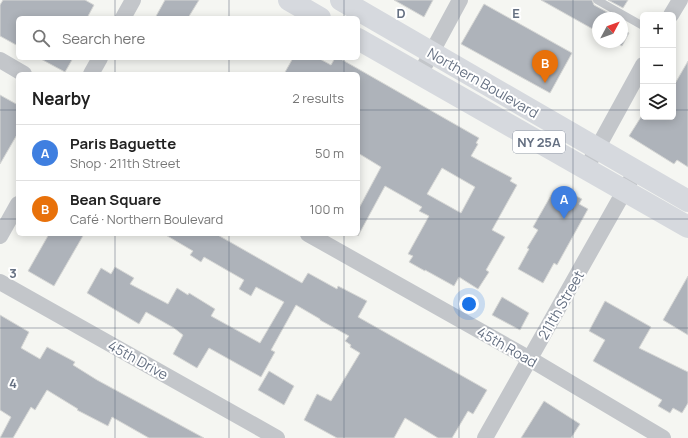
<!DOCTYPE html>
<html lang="en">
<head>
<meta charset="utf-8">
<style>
  body { margin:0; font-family:Manrope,sans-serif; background:#f2f2f2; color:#222 }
  .controls { position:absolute; right:12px; top:12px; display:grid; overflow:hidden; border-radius:6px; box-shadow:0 2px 10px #0003 }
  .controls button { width:36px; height:36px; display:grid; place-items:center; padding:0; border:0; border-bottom:1px solid #e0e0e0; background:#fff; color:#222; font:20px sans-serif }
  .compass { position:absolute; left:592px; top:12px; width:36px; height:36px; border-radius:50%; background:#fff; box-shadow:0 2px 10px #0003; rotate:49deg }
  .you { position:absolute; left:469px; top:304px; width:14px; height:14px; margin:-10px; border:3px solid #fff; border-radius:50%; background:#1a73e8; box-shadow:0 0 0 6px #1a73e833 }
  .badge { display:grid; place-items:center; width:26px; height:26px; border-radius:50%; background:#111827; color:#fff; font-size:13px; font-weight:700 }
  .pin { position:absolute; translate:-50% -33px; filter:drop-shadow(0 1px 2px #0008) }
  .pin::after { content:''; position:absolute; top:21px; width:14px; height:12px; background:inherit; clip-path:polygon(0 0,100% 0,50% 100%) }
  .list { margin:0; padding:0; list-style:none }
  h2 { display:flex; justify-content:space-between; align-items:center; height:52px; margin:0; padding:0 16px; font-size:17px }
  h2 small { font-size:13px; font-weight:400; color:#767676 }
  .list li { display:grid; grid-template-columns:26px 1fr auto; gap:12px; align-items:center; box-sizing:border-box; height:56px; padding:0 16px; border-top:1px solid #e0e0e0 }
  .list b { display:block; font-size:15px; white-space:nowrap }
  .list p { margin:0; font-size:13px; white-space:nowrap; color:#767676 }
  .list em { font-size:13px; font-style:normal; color:#767676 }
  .icon { flex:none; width:22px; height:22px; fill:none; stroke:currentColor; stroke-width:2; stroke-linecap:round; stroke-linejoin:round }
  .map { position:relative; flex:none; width:688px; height:438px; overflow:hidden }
  .search { position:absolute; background:#fff; box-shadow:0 2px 10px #0003; left:16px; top:16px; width:344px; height:44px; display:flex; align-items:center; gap:10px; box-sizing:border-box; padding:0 14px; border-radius:6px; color:#767676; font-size:15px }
  .panel { position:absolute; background:#fff; box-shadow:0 2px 10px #0003; left:16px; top:72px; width:344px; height:164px; border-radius:6px }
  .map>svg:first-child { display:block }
  .building { fill:#aeb3ba; stroke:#d6d7d5; fill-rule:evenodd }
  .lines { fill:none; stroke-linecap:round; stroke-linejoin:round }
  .service { stroke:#c3c6ca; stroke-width:8 }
  .minor { stroke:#c3c6ca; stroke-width:16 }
  .primary { stroke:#d6d9de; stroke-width:22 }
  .grid { fill:none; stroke:#657082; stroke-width:1; stroke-opacity:0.55 }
  .labels { text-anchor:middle; stroke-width:4; stroke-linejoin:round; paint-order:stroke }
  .shield { fill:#fff; stroke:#939ba8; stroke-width:1 }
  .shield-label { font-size:13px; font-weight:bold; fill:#657082 }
  .street-label { font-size:14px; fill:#657082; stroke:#fff }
  .grid-label { font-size:13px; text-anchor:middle; font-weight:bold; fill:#657082; stroke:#fff; stroke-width:4; stroke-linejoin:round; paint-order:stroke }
</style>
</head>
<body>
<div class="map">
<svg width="688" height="438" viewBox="0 0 688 438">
  <rect width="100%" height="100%" fill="#f5f6f2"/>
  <path class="building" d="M3 0H85L94 5 87 18H18V46L0 36V5Z
    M165 0H199L188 18H155Z
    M394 0H433L424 17Z
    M541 0H592L594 5 618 18H598V32Z
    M608 0H628L623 8Z
    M484 4 572 53 550 93 461 44Z
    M622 29 629 33 622 46 615 42H622Z
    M39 58H73L65 72Z
    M293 58H318L331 65 335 58H339L479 138 476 143 478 144 471 156 512 178 510 181 517 185 492 230 505 237 486 270 489 272 478 289 459 277 454 286 425 270V271L409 262 413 256 408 254 429 216 419 211 422 207 385 186 358 236V210L381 167 358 153V74H284ZM442 168 475 187 461 213 427 194Z
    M688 61V167L677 160 674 164 629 136 641 117H673V87Z
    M0 95 18 105V133L0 164Z
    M554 190 567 198 570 193 582 199 579 204 588 209 557 265 554 263 543 283 518 269 529 249 527 248 538 230 533 227Z
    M49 234H84L54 286 28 271Z
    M164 234H216L302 283 308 273 337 289 338 286 367 301 358 317 487 390 473 414 468 411 452 438H438L405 418 394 438H337L304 420 317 394 331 401 360 353 350 347 351 345 345 341 349 336 320 320V319L296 305 271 350 275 352 261 377 209 348 197 368 173 354 183 335 174 328 146 312 139 324 87 293 101 268 111 274 115 267 134 278 130 284 168 304 177 288 188 295 189 293 215 309 211 316 260 343 284 302 256 287 251 296 239 289 244 280 204 257 201 262 190 255 193 251Z
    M688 276V335L663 320Z
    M502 297 529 313 520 330 492 315Z
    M605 301 651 327 639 348 688 372V403L682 413 673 408 670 413 658 406 662 400 593 361 605 340 589 331Z
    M0 315 29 332 21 348 40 359 47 347 75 362 73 365 97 380 204 438H149L112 417 108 426 77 410 78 409 47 390 35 410 31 407 13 438H0L11 417 0 410Z
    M269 371 294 386 284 405 258 390Z
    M544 401 580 424 571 438H521Z"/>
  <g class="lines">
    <path class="service" d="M597 0 643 26"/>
    <path class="minor" d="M671 15 680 0
      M123 18 133 0
      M0 60 24 74
      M91 74 100 58
      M420 74 460 0
      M592 158 643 65
      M308 234 530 359 663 438
      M0 236 18 204
      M0 282 277 438
      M485 438 630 181"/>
    <path class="primary" d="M289 0 320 18
      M341 0 688 201
      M358 39 688 227"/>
  </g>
  <path class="grid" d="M115 0V18M229 0V18M344 0V18M459 0V438M573 0V438M115 58V74M229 58V74M344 58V74M0 110H18M358 110H643M673 110H688M0 219H18M358 219H688M115 234V438M229 234V438M344 234V438M0 328H688"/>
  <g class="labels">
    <rect class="shield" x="513" y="131" width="52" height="22" rx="3"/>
    <g class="shield-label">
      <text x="539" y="147">NY 25A</text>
    </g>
    <g class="street-label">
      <text transform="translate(483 83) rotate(30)" y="5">Northern Boulevard</text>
      <text transform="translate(561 305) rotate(-60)" y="5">211th Street</text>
      <text transform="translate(507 347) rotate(30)" y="5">45th Road</text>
      <text transform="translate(138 360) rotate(29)" y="5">45th Drive</text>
    </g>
  </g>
  <g class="grid-label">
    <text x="401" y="18">D</text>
    <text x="516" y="18">E</text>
    <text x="13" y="278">3</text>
    <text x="13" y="388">4</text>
  </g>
</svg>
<div class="controls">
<button>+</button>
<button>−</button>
<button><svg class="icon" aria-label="layers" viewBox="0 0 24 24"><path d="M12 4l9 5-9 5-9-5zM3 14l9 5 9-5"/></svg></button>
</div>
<svg class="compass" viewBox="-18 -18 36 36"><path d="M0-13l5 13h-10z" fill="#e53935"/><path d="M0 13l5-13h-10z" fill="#767676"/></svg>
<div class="you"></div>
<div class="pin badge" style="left:564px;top:219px;background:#3f7fe0">A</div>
<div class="pin badge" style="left:545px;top:83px;background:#e8710a">B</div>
<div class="search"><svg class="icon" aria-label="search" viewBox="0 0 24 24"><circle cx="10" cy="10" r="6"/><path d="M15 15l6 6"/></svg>Search here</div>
<section class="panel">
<h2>Nearby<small>2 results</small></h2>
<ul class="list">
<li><span class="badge" style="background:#3f7fe0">A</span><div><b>Paris Baguette</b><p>Shop · 211th Street</p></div><em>50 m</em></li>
<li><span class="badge" style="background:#e8710a">B</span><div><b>Bean Square</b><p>Café · Northern Boulevard</p></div><em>100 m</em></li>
</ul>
</section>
</div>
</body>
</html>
